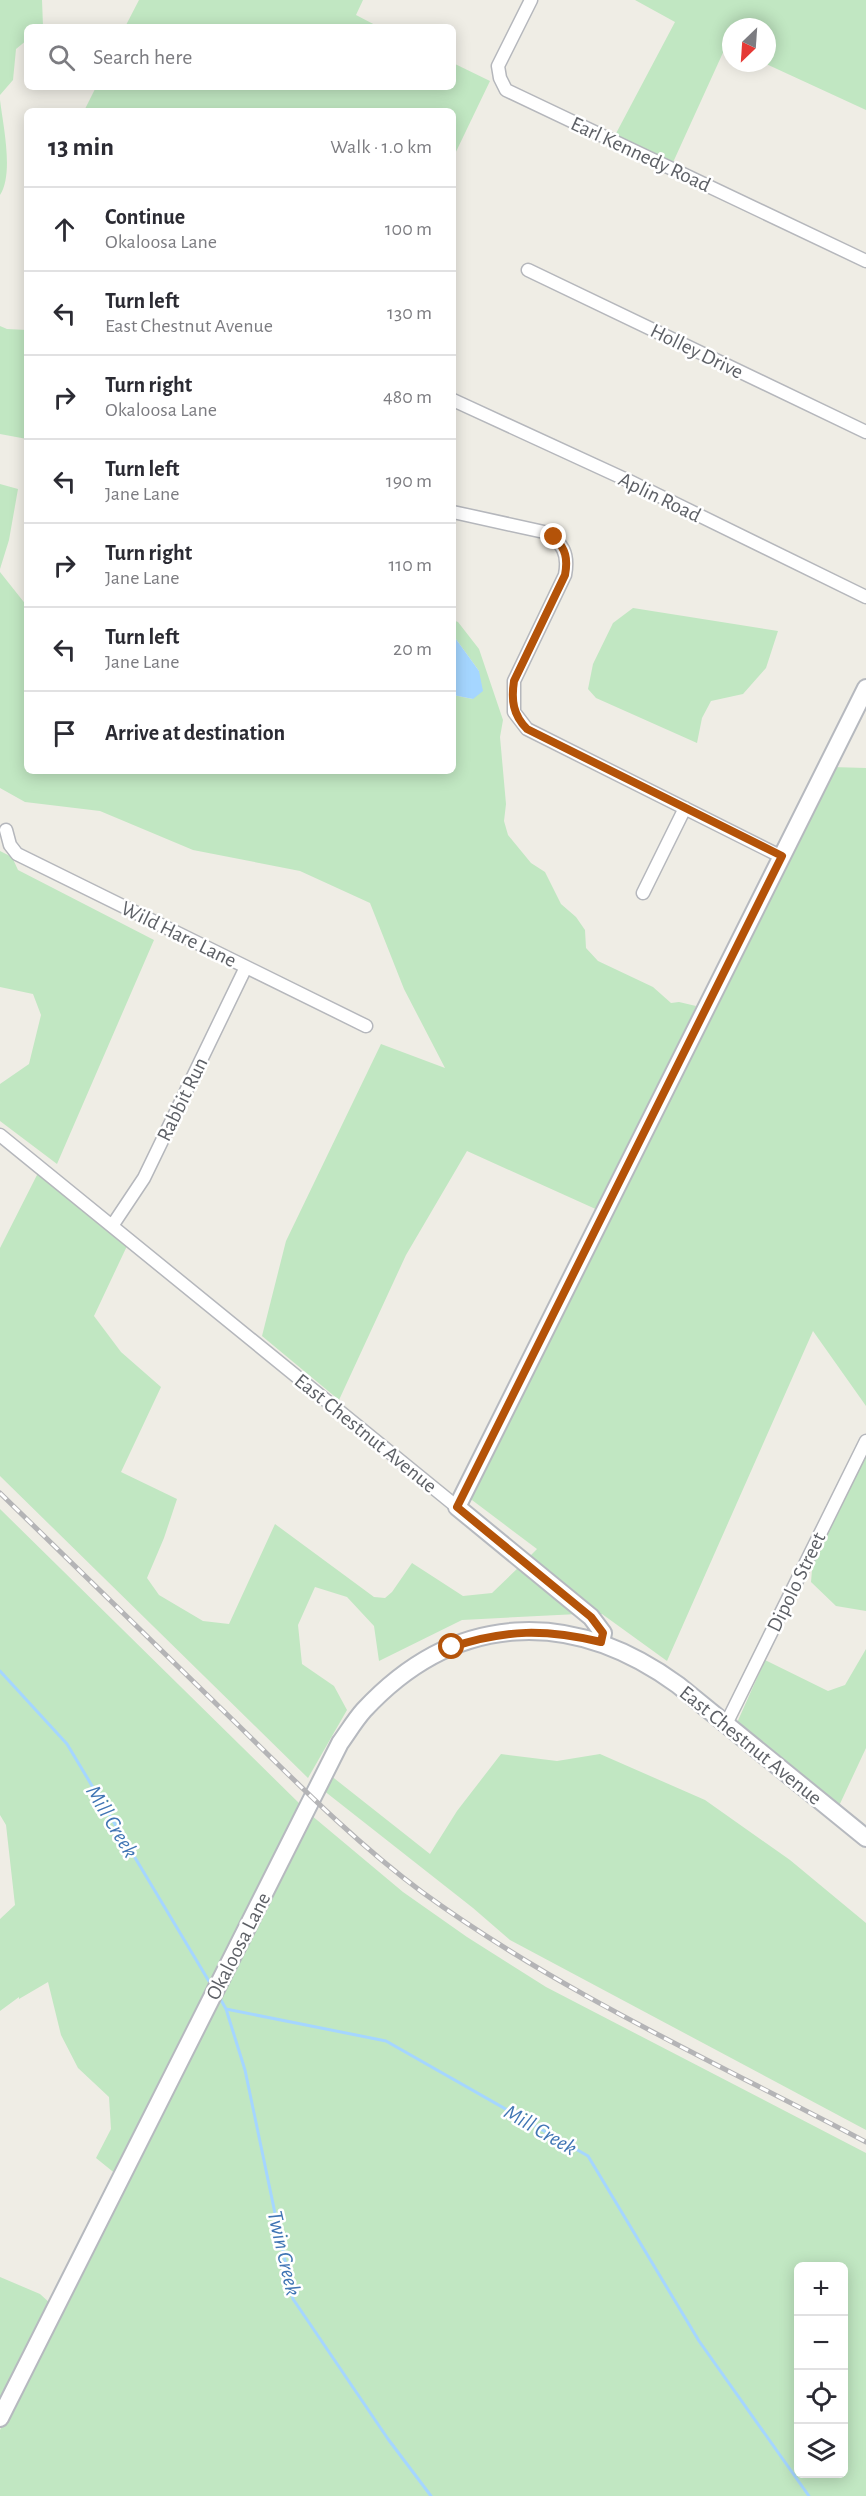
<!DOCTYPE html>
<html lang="en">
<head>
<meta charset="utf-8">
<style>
  body { margin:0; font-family:"Alegreya Sans",sans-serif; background:#f7f7f7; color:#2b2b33 }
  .controls { position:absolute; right:18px; bottom:18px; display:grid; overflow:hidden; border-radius:9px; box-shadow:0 3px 15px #0003 }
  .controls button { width:54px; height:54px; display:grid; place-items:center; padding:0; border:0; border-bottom:2px solid #e1e1e2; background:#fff; color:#2b2b33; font:30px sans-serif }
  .compass { position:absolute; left:722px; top:18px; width:54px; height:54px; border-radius:50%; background:#fff; box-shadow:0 3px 15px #0003; rotate:205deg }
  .stop { position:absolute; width:18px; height:18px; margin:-14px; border:4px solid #b45309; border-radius:50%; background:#fff }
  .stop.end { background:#b45309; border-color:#fff; box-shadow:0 2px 6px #0008 }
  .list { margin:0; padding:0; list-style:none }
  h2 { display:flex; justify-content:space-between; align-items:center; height:78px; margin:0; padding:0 24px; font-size:26px }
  h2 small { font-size:20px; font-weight:400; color:#7c7c81 }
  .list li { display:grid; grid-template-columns:39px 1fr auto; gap:18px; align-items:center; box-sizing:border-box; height:84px; padding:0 24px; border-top:2px solid #e1e1e2 }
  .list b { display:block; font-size:22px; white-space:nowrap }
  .list p { margin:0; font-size:20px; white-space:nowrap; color:#7c7c81 }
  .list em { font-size:20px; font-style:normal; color:#7c7c81 }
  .icon { flex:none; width:33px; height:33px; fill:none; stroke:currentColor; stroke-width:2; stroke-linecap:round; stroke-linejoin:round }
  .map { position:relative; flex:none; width:866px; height:2496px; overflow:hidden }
  .search { position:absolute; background:#fff; box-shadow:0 3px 15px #0003; left:24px; top:24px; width:432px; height:66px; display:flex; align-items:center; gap:15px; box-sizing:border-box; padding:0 21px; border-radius:9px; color:#7c7c81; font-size:22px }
  .panel { position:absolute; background:#fff; box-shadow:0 3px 15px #0003; left:24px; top:108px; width:432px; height:666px; border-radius:9px }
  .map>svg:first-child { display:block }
  .green { fill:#c1e7c2; fill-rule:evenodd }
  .water { fill:#a5d6ff }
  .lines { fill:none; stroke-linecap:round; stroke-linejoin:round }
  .stream { stroke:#a5d6ff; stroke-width:3 }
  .street-casing { stroke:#b5b7bc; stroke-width:15 }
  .secondary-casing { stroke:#b6b9bf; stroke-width:20 }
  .street { stroke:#fff; stroke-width:12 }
  .secondary { stroke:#fff; stroke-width:16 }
  .rail-casing { stroke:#b4b4b6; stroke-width:5 }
  .rail { stroke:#fff; stroke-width:3; stroke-dasharray:9; stroke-linecap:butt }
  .route { stroke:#b45309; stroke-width:8 }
  .labels { text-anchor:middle; stroke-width:5; stroke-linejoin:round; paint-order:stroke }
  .street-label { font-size:21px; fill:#5d6066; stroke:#fff }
  .water-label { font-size:22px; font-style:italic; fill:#4075b4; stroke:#fff }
</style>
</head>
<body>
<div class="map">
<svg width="866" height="2496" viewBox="0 0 866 2496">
  <rect width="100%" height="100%" fill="#efede5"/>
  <path class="green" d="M0 0H42L43 26 27 27V40L16 49 13 80 0 95Z
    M139 0H363L356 15 379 27H125Z
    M635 0H866V110L764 63H767V27H731V48L726 46 670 169 612 141 675 22Z
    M453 63 490 81 453 158V111H84L96 87H453Z
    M0 100C3 125 14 174 0 195Z
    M0 326 7 329 27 330V439L0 434Z
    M0 484 18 489 9 540 0 569Z
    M0 572 27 606V771H453V695L473 699 479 671 453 635V620L458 622 479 649 503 720 500 737 506 804 504 821 508 835 531 863 545 872 561 904 576 917 585 930 586 948 598 961 653 987 671 1003 679 1002 696 1006 672 1063 600 1211 467 1151 406 1255 339 1400 262 1336 286 1241 381 1044 445 1068 404 989 370 903 300 871 193 850 100 811 25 802 0 788Z
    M633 608 778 631 766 668 743 694 711 701 702 718 697 743 596 698 588 689 593 664 613 623Z
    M832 767 866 768V1406L813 1331 667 1661 602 1614H596L528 1558 537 1549 468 1497 597 1240 637 1166Z
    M0 851 12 857 18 870 154 940 57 1164 0 1121V1084L29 1064 41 1015 33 994 0 987Z
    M38 1173 127 1246 94 1316 121 1352 161 1387 121 1472 177 1499 164 1538 147 1578 159 1595 203 1621 229 1624 275 1524 374 1597 385 1598 392 1592 412 1563 463 1596 492 1593 520 1566 578 1614 462 1620 379 1661 374 1626 347 1597 315 1587 298 1625 302 1664 334 1686 347 1710 308 1778 0 1476V1248Z
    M866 1454V1611L836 1606 811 1582 813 1558Z
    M0 1509 303 1807 117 2175 96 2158 111 2129 109 2097 78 2068 61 2035 48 1982 19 1999V1997L0 2011V1919L15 1905 6 1825 0 1815Z
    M866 1649V1748L838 1808 736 1725 765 1660 828 1691 845 1685Z
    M501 1754 557 1761 600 1754 705 1800 790 1860 866 1923V2130L510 1940 473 1908 323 1790 330 1775 430 1854 457 1811Z
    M311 1815 403 1892 467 1937 546 1987 866 2153V2496H0V2430ZM798 2266H844V2474H798Z
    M0 2277 40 2294 51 2304 0 2407Z"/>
  <path class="water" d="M453 635 479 671 483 691 473 699 453 695Z"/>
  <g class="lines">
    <path class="stream" d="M0 1671 67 1744 210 1983
      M221 2000 226 2009 245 2070 293 2299 388 2439 431 2496
      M226 2009 386 2041 588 2156 699 2341 809 2496"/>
    <g class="street-casing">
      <path id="street" d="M531 0 498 66 500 78 506 90 866 261
        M528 270 866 432
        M453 400 629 481 866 597
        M453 512 544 532C563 542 569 554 565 575L514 681V712L527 729 782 857
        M6 830 10 845 17 854 366 1026
        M643 893 685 808
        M0 1135 457 1507
        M112 1226 144 1178 246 967
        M726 1724 866 1441"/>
    </g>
    <g class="secondary-casing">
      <path id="secondary" d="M601 1642 603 1633 591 1617 457 1507 866 688
        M0 2418 340 1743C348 1732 355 1720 364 1710 456 1611 572 1608 678 1685L866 1838"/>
    </g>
    <use href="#street" class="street"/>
    <use href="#secondary" class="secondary"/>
    <g class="rail-casing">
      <path id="rail" d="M0 1493C80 1571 160 1649 240 1727 298 1784 356 1843 422 1892 559 1992 717 2063 866 2142"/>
    </g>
    <use href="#rail" class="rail"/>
  </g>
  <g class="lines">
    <path class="route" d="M452 1647C506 1629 546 1629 601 1642L603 1633 591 1617 457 1507 782 856 527 729C513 715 511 700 514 681L565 575C568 559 566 549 554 537"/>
  </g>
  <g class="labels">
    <g class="street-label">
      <text transform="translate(641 154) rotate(25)" y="7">Earl Kennedy Road</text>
      <text transform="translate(697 351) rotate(26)" y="7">Holley Drive</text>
      <text transform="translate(660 497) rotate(26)" y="7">Aplin Road</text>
      <text transform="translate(179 934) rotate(26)" y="7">Wild Hare Lane</text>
      <text transform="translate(182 1099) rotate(-64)" y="7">Rabbit Run</text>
      <text transform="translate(366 1433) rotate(39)" y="7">East Chestnut Avenue</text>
      <text transform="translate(796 1582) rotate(-64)" y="7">Dipolo Street</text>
      <text transform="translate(751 1745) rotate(39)" y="7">East Chestnut Avenue</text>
      <text transform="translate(238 1946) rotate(-63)" y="7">Okaloosa Lane</text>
    </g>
    <g class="water-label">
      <text transform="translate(113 1821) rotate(59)" y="8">Mill Creek</text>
      <text transform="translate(541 2129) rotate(30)" y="8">Mill Creek</text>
      <text transform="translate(285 2253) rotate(77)" y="8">Twin Creek</text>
    </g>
  </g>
</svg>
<div class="controls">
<button>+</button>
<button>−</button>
<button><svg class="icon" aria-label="locate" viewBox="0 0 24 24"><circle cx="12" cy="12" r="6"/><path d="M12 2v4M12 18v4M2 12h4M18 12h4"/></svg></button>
<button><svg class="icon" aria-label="layers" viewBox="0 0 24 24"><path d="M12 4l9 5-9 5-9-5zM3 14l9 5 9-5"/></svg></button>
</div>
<svg class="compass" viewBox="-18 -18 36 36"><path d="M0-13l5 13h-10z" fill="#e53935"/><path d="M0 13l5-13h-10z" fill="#7c7c81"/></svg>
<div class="stop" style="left:452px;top:1647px"></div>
<div class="stop end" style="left:554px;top:537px"></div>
<div class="search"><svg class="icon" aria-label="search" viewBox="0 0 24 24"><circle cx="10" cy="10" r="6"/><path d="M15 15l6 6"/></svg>Search here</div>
<section class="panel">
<h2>13 min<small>Walk · 1.0 km</small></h2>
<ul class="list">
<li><svg class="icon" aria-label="ahead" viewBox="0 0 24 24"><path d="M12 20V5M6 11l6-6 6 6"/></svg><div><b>Continue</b><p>Okaloosa Lane</p></div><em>100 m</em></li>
<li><svg class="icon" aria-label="left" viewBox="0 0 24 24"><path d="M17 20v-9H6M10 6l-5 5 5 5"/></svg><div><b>Turn left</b><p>East Chestnut Avenue</p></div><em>130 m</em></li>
<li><svg class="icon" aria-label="right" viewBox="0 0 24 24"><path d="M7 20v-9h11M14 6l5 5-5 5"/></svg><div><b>Turn right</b><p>Okaloosa Lane</p></div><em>480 m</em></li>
<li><svg class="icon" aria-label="left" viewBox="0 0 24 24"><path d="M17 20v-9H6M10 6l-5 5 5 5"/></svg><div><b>Turn left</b><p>Jane Lane</p></div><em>190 m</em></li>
<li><svg class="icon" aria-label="right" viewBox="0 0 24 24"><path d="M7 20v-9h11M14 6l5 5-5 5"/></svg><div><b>Turn right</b><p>Jane Lane</p></div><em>110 m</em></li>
<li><svg class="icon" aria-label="left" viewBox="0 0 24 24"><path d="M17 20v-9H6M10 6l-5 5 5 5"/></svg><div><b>Turn left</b><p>Jane Lane</p></div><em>20 m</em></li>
<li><svg class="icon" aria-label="arrive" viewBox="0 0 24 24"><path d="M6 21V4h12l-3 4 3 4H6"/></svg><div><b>Arrive at destination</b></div></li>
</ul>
</section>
</div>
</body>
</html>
